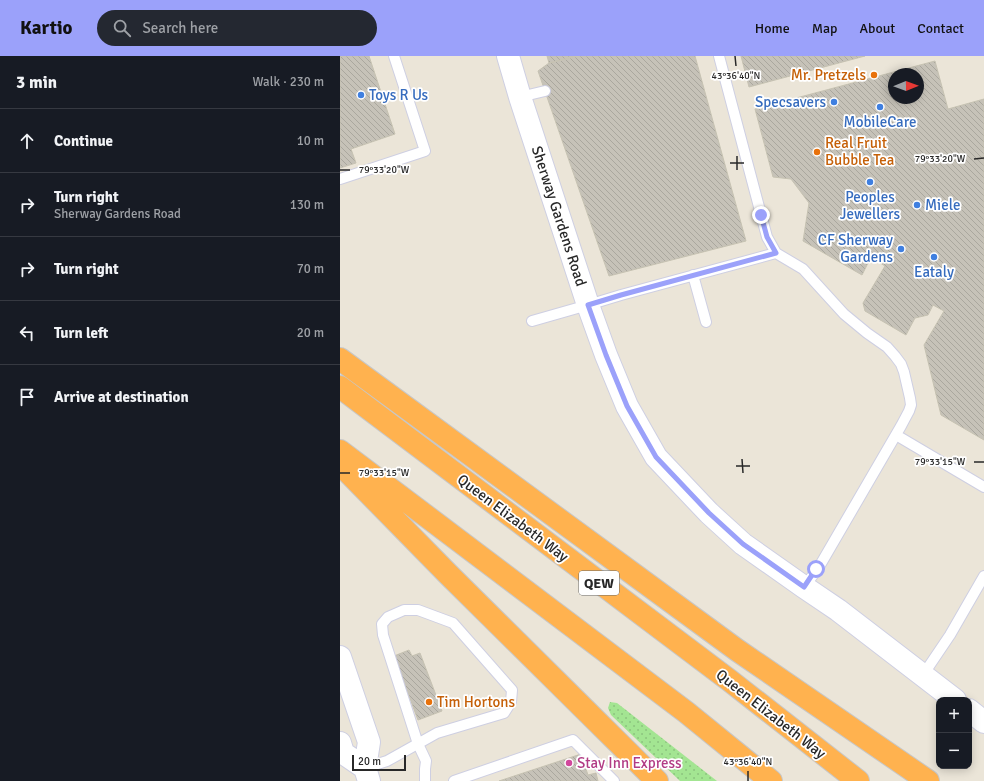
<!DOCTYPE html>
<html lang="en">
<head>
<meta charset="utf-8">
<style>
  body { margin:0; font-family:Signika,sans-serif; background:#242831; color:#f1f3f6 }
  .controls { position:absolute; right:12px; bottom:12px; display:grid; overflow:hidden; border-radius:8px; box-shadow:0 2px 10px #0003 }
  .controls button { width:36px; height:36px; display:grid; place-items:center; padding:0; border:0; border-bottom:1px solid #363941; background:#171b24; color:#f1f3f6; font:20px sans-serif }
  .compass { position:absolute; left:548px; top:12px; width:36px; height:36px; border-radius:50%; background:#171b24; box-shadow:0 2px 10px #0003; rotate:89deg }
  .scale { position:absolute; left:12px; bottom:10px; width:54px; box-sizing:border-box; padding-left:4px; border:2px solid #282828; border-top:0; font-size:11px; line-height:14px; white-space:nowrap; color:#282828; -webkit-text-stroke:3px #fff; paint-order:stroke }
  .stop { position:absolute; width:12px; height:12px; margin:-9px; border:3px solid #9ba1fa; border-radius:50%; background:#fff }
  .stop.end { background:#9ba1fa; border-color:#fff; box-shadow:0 1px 4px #0008 }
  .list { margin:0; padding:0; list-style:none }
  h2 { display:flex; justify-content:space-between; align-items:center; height:52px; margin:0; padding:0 16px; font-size:17px }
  h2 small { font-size:13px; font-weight:400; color:#9ea1a6 }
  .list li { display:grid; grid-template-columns:26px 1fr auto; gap:12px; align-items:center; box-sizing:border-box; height:64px; padding:0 16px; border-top:1px solid #363941 }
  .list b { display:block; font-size:15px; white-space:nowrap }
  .list p { margin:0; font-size:13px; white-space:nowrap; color:#9ea1a6 }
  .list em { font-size:13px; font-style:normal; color:#9ea1a6 }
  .icon { flex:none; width:22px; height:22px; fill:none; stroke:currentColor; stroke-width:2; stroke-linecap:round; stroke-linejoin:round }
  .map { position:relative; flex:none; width:644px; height:725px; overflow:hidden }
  header { display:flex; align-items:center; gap:24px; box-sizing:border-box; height:56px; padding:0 20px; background:#9ba1fa; color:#111 }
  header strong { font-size:19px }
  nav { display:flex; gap:22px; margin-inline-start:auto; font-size:14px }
  .search { width:280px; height:36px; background:#242831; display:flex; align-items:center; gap:10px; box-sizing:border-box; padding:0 14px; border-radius:22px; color:#9ea1a6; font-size:15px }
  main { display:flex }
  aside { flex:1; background:#171b24 }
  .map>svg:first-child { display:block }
  .grass { fill:url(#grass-dots) }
  .building { fill:url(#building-back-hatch); stroke:#c6c2b2; fill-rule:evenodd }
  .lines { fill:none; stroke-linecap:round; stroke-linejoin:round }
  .service-casing { stroke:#cecfe2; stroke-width:12 }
  .tertiary-casing { stroke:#cecfe2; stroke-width:24 }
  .secondary-casing { stroke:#cecfe2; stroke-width:24 }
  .motorway-casing { stroke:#c7c7c7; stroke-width:24 }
  .service { stroke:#fff; stroke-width:10 }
  .tertiary { stroke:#fff; stroke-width:22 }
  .secondary { stroke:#fff; stroke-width:22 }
  .motorway { stroke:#ffb24f; stroke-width:22 }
  .route { stroke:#9ba1fa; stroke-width:5 }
  .ticks { fill:none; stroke:#282828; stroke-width:1.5 }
  .food-dot { fill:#e8710a; stroke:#fff; stroke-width:1.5 }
  .shop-dot { fill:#3f7fe0; stroke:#fff; stroke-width:1.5 }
  .hotel-dot { fill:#d1479c; stroke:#fff; stroke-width:1.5 }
  .labels { text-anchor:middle; stroke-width:3.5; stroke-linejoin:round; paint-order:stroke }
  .shield { fill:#fff; stroke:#686868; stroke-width:1 }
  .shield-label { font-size:14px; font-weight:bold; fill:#282828 }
  .food-label { font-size:15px; fill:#c56008; stroke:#fff; text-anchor:start }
  .shop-label { font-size:15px; fill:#366cbe; stroke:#fff }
  .street-label { font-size:15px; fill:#282828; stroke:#fff }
  .hotel-label { font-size:15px; fill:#b23c85; stroke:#fff; text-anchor:start }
  .ticks-label { font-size:10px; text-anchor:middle; fill:#282828; stroke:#fff; stroke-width:3.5; stroke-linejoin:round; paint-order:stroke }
</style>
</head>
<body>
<header>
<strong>Kartio</strong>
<div class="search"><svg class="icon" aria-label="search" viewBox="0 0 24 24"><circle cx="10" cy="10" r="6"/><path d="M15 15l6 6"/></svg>Search here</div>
<nav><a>Home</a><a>Map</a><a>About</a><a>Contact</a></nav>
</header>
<main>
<aside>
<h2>3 min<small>Walk · 230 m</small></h2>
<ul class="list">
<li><svg class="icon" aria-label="ahead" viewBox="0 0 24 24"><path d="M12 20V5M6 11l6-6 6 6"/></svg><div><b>Continue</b></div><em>10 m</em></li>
<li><svg class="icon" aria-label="right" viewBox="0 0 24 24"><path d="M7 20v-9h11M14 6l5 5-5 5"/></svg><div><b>Turn right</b><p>Sherway Gardens Road</p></div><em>130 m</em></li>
<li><svg class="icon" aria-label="right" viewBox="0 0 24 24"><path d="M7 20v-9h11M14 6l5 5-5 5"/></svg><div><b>Turn right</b></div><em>70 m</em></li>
<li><svg class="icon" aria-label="left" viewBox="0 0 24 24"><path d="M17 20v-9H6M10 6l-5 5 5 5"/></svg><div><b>Turn left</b></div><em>20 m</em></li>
<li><svg class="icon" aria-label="arrive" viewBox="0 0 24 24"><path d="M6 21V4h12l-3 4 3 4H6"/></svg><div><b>Arrive at destination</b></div></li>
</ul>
</aside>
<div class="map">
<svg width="644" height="725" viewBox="0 0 644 725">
  <defs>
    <pattern id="grass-dots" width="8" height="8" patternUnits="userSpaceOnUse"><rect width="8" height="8" fill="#a3e592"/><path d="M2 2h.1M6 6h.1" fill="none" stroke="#8cc47e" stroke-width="1.8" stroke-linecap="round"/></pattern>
    <pattern id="building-back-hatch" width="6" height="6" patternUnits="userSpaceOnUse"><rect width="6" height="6" fill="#c6c2b8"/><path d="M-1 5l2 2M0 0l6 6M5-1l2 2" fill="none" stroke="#aaa79e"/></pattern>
  </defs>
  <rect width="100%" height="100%" fill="#ebe5d8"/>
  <path class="grass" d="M270 646 277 647 377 725H340L271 659 268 652Z"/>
  <path class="building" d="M0 0H29L55 78 11 93 16 107 0 112Z
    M207 0H236L209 7Z
    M239 0H355L406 185 269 220 198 15 209 7Z
    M401 0H525L409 31Z
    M595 5 608 53 644 43V384L601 359 584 289 604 255 593 249 588 259 575 262 566 279 525 255 523 247 545 210 531 201 522 219 463 185 469 147 451 123 433 121 415 53ZM554 18H578V42H554Z
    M69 594 72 600 80 597 102 655 78 664 54 600Z
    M241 698 248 719 256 717 258 725H159Z"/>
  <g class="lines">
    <g class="service-casing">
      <path id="service" d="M379 0 427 181 436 197 463 213 504 258 527 277 547 291 555 300 561 308 564 316 570 342 571 349 569 355 561 370 479 511 464 531
        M180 41 205 35
        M0 123 85 95 54 0
        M353 219 366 266
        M192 265 248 249 281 239 436 197
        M556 379 644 431
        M583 619 610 579 644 520
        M25 712 47 705 97 677 164 657 171 646 172 634 113 567 78 554H64L48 561 42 568 43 579 78 688 86 705 85 713V725
        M114 725 233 684 274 725"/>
    </g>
    <g class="tertiary-casing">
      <path id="tertiary" d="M168 0 180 41 248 249 266 299 287 350 316 401 369 457 403 488 464 531 498 554 615 644
        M629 654 644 666"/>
    </g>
    <g class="secondary-casing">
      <path id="secondary" d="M0 601 29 686 25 712 29 725
        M0 687 3 697 25 712"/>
    </g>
    <g class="motorway-casing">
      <path id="motorway" d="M0 303 397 594 588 725
        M0 331 389 624 518 725
        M0 395 346 656 431 725
        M4 412 108 518 317 725"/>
    </g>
    <use href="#service" class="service"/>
    <use href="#tertiary" class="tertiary"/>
    <use href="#secondary" class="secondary"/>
    <use href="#motorway" class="motorway"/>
  </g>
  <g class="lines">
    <path class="route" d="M421 159 427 181 436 197 281 239 248 249 266 299 287 350 316 401 369 457 403 488 464 531 476 513"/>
  </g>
  <path class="ticks" d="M395 0 396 10M397 100V114M634 103 644 102M390 107H404M0 114H10M402 403 403 417M634 406H644M396 410H410M0 417H10M408 715V725"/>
  <g class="food-dot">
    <circle cx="534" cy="19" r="4"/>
    <circle cx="477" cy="96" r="4"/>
    <circle cx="89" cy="646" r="4"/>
  </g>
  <g class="shop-dot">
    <circle cx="21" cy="39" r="4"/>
    <circle cx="494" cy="46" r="4"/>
    <circle cx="540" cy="51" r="4"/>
    <circle cx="530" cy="126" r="4"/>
    <circle cx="577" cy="149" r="4"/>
    <circle cx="561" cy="193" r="4"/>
    <circle cx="594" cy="201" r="4"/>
  </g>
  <circle class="hotel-dot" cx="229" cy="707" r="4"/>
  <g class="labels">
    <rect class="shield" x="239" y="515" width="40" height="24" rx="3"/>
    <g class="shield-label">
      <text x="259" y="532">QEW</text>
    </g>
    <g class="food-label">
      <text x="526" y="24" text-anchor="end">Mr. Pretzels</text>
      <text x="485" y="92">Real Fruit<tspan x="485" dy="17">Bubble Tea</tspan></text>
      <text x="97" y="651">Tim Hortons</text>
    </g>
    <g class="shop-label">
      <text x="29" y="44" text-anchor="start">Toys R Us</text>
      <text x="486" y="51" text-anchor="end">Specsavers</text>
      <text x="540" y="71">MobileCare</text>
      <text x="530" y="146">Peoples<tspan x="530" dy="17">Jewellers</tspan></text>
      <text x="585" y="154" text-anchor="start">Miele</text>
      <text x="553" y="189" text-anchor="end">CF Sherway<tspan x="553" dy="17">Gardens</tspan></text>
      <text x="594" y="221">Eataly</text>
    </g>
    <g class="street-label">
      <text transform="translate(219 160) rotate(72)" y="5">Sherway Gardens Road</text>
      <text transform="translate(173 462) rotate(37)" y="5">Queen Elizabeth Way</text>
      <text transform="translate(431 658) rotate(38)" y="5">Queen Elizabeth Way</text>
    </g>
    <g class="hotel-label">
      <text x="237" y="712">Stay Inn Express</text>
    </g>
  </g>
  <g class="ticks-label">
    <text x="396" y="23">43°36'40"N</text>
    <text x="600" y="106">79°33'20"W</text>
    <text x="44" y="117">79°33'20"W</text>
    <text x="600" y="409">79°33'15"W</text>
    <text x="44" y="420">79°33'15"W</text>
    <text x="408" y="709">43°36'40"N</text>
  </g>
</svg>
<div class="controls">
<button>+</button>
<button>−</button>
</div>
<svg class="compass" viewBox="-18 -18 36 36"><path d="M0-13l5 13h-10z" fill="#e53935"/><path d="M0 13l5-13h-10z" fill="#9ea1a6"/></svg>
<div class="scale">20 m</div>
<div class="stop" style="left:476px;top:513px"></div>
<div class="stop end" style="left:421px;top:159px"></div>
</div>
</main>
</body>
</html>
